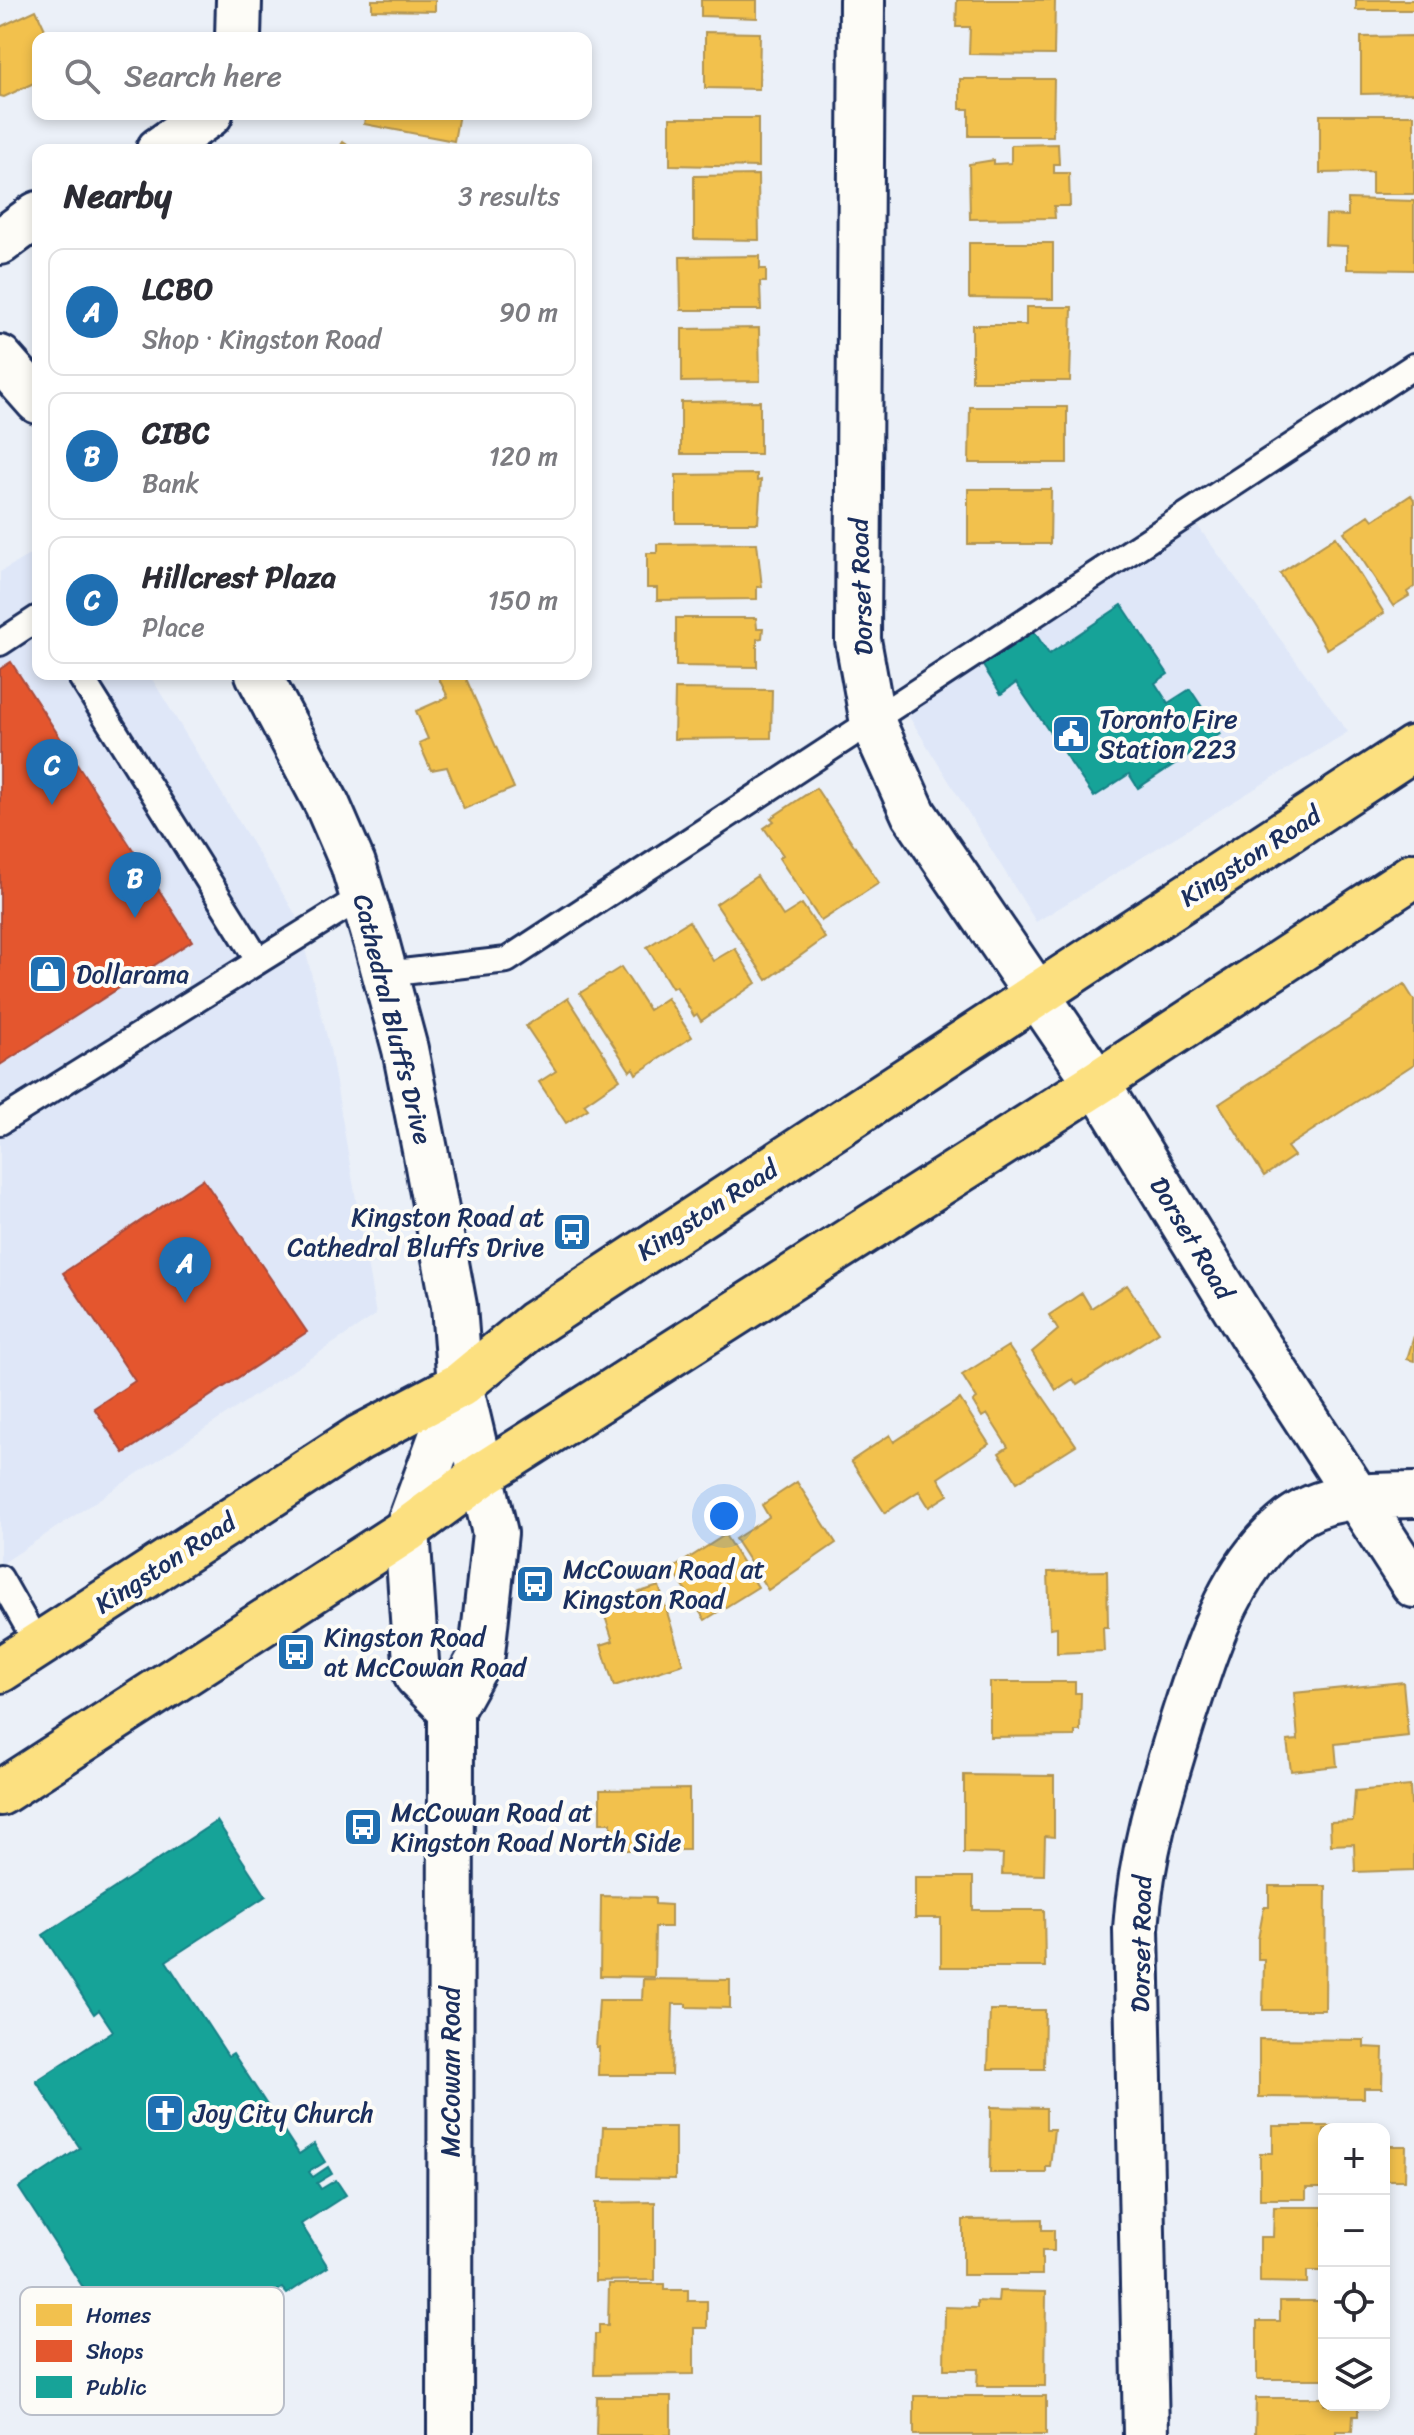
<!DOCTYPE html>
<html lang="en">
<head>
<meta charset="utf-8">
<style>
  body { margin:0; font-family:Sriracha,sans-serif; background:#f2f2f3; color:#2b2b33 }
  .controls { position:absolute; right:24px; bottom:24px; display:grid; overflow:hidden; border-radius:16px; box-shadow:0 4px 12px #0003 }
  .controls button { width:72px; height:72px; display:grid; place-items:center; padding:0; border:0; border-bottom:2px solid #e1e1e2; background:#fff; color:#2b2b33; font:40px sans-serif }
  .you { position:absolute; left:724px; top:1516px; width:28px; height:28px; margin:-20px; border:6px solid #fff; border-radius:50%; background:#1a73e8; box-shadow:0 0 0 12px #1a73e833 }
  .badge { display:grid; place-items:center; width:52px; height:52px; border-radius:50%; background:#1f6fb2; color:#fff; font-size:26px; font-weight:700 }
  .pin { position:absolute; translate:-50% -66px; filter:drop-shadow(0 2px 4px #0008) }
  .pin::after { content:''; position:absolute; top:42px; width:28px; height:24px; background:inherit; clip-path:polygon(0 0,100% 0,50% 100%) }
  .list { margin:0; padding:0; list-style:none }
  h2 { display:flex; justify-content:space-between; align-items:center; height:104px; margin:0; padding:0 32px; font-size:34px }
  h2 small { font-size:26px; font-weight:400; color:#7c7c81 }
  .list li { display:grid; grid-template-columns:52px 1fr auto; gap:24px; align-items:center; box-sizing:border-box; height:128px; margin:0 16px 16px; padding:0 16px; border:2px solid #e1e1e2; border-radius:16px }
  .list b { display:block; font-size:30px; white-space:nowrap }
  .list p { margin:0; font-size:26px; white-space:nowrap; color:#7c7c81 }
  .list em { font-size:26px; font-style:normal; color:#7c7c81 }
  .icon { flex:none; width:44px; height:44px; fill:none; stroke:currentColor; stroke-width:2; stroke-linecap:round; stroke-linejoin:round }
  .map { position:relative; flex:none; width:1414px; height:2435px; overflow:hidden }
  .search { position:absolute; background:#fff; box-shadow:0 4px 12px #0003; left:32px; top:32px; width:560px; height:88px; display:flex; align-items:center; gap:20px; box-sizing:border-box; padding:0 28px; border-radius:16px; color:#7c7c81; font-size:30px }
  .panel { position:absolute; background:#fff; box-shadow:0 4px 12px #0003; left:32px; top:144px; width:560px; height:536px; border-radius:16px }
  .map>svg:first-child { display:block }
  .built { fill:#dfe7f8 }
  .homes { fill:#f2c14e; stroke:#b29553; stroke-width:2 }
  .shops { fill:#e4572e; stroke:#a84b3c; stroke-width:2 }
  .public { fill:#17a398; stroke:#188087; stroke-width:2 }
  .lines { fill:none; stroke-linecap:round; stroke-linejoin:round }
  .lane-casing { stroke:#1b2f5e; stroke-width:30 }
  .street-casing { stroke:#1b2f5e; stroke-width:50 }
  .secondary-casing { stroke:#1b2f5e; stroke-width:50 }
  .primary-casing { stroke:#1b2f5e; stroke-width:50 }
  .lane { stroke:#fdfcf7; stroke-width:24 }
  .street { stroke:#fdfcf7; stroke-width:44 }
  .secondary { stroke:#fdfcf7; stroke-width:44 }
  .primary { stroke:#fce080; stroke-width:44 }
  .labels { text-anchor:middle; stroke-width:8; stroke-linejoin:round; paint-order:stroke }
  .street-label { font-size:26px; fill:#1b2f5e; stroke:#fdfcf7 }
  .poi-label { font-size:26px; fill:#1b2f5e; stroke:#fdfcf7; text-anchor:start }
  .key { fill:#fdfcf7; stroke:#b9bec9; stroke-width:2 }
  .key-label { font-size:22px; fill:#1b2f5e }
</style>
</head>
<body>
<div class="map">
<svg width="1414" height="2435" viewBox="0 0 1414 2435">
  <rect width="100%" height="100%" fill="#ebf0f8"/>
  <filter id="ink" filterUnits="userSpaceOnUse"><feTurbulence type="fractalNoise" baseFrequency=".0125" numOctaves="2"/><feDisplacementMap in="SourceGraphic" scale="16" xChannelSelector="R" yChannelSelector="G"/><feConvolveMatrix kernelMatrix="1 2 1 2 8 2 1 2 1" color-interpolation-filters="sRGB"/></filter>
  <g filter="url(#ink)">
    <path class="built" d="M1189 514 1348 732 1036 922 900 702Z
      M38 550V674H149L297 917 330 1049 376 1315 0 1565V572Z"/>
    <path class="homes" d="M372 0H435V11L372 10Z
      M701 0H757V18L701 16Z
      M957 0H1055L1054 55 969 54 970 27H956Z
      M1356 0H1414V10H1356Z
      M36 10 49 38H38V81L4 97 0 96V27Z
      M705 32 760 33 759 89 705 88Z
      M1414 36V93L1361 94V37Z
      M960 79H1054L1053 136H969V109H960Z
      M366 114H459L454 141 364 124Z
      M1320 115H1414V194H1372V172L1320 173Z
      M670 118H758V167L670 165Z
      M343 142 355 150H338Z
      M1058 144 1059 164H1054V173H1069L1070 206H1054L1055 218 970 219 969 164 994 160V164L1011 163V145Z
      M758 175 759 240 694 239V176Z
      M1348 199 1414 201V270L1347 269V246L1325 245 1326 215 1348 216Z
      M969 243H1053V299L969 298Z
      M760 256V269H766V282H760L761 310H681L680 257Z
      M1026 307H1072L1070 381H972V325H1026Z
      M759 328 760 381 682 382V329Z
      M760 401V454H681V402Z
      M970 407H1067V463H969Z
      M757 474V481L761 480 758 523H676V475Z
      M968 489H1051L1050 544H968Z
      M1411 495 1414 500V587L1407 592 1409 596 1393 606 1344 532 1369 515 1373 520Z
      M1336 537 1384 613 1327 649 1280 573Z
      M757 543 762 587H757V599L657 600V588H647V553H657V544Z
      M676 618H756L757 628H763L762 638 757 639V667L676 666Z
      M452 674H464L514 788 464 809 447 767 431 770 419 743 428 739 416 711 448 697 439 679Z
      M675 689 772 690 771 738 674 739Z
      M816 788 879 883 821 921 779 858 783 855 764 828 774 821 771 818Z
      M757 876 783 916 802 904 825 938 767 980 716 904Z
      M689 921 713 961 735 948 756 983 701 1021 697 1014 694 1016 676 986 672 988 647 947Z
      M621 967 649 1010 667 998 692 1037 636 1074 633 1068 630 1071 580 993Z
      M1404 984 1414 1000V1064L1287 1147 1294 1156 1264 1176 1219 1104Z
      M568 998 620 1079 584 1104 588 1109 566 1123 539 1082 556 1071 526 1026Z
      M1127 1285 1159 1332 1077 1385 1073 1379 1056 1390 1032 1352 1058 1330 1049 1315 1082 1293 1091 1308Z
      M1414 1336V1361L1407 1359Z
      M1008 1346 1076 1445 1017 1482 999 1453 1008 1447 987 1414 982 1417 973 1402 977 1399 962 1375Z
      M960 1399 989 1444 938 1478 948 1495 929 1507 919 1491 885 1513 851 1461 890 1435 894 1442Z
      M797 1482 836 1543 768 1590 735 1539 769 1517 762 1505Z
      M725 1535 758 1587 705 1620 672 1569Z
      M1107 1571 1108 1627H1103L1104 1651 1057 1653V1627L1050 1628 1048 1572Z
      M659 1586 683 1664 614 1686 601 1645 613 1641 601 1604Z
      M990 1682H1075V1693H1081L1080 1731H1075V1736L990 1737Z
      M1403 1682 1408 1736 1335 1744 1337 1766 1291 1771 1287 1741 1298 1740 1294 1693Z
      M964 1775 1054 1776V1837L1045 1836 1044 1875 1002 1874 1003 1854 964 1853Z
      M1410 1786 1411 1805H1414V1870L1355 1872 1354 1844 1331 1845 1330 1822 1353 1821 1355 1791Z
      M689 1789V1850H611V1823H600V1790Z
      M915 1877H973V1910H1044L1045 1967H941V1918H915Z
      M1269 1886H1326L1325 2010H1263L1264 1959H1258V1939L1264 1907H1269Z
      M601 1896 655 1897V1904L671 1905V1927H655L654 1977 600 1976Z
      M643 1979 730 1980V2008L686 2007V2004H673L671 2075H598L599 2047H596L599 2000H642Z
      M990 2010H1045L1044 2069H988Z
      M1259 2039 1364 2040V2047L1383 2048 1382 2088H1364V2098L1259 2097Z
      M991 2107 1046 2108V2129H1054L1050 2167H1046V2173H990Z
      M1273 2126H1381V2129H1324V2188H1306V2199H1260V2153H1273Z
      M603 2127H675V2179L600 2178Z
      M1384 2146H1406L1405 2180H1384Z
      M655 2202V2280L595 2281V2203Z
      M1274 2207H1324V2271H1307V2283L1260 2282V2237H1273Z
      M1042 2219V2230H1054V2251H1042V2275H963V2220Z
      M609 2284H664V2290H688V2301H707V2328H694V2374L594 2375 595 2334H599V2325H608Z
      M999 2291 1046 2292 1045 2386H977L978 2369H944L945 2307 977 2308V2301L998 2302Z
      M1280 2301H1324V2379H1257V2321H1280Z
      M914 2396H1046V2435H914Z
      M597 2397H671V2435H596Z
      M1256 2398H1324V2405H1358V2416H1353L1352 2431H1336V2435H1260L1255 2434Z"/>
    <path class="shops" d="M11 662 192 941 0 1065V669Z
      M203 1179 307 1332 124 1453 94 1408 135 1381 63 1273Z"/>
    <path class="public" d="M1122 605 1168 674 1155 683 1168 703 1190 689 1220 734 1138 788 1129 774 1094 797 1016 683 1001 694 978 658 1029 624 1049 654Z
      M217 1821 266 1896 166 1961 228 2056 233 2053 299 2154 314 2144 325 2162 309 2172 313 2177 328 2167 332 2174 317 2183 321 2189 336 2180 346 2195 301 2224 328 2267 287 2294 282 2288 274 2293 278 2300 253 2316 249 2310 242 2314 246 2320 219 2337 216 2331 209 2336 213 2341 170 2368 148 2334 142 2339 127 2316 134 2311 120 2289 95 2306 19 2188 80 2148 36 2081 113 2031 99 2010 94 2014 43 1935Z"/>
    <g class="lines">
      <g class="lane-casing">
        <path id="lane" d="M0 643 38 618
          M79 674 258 960
          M385 974 507 960 1414 366
          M0 1122 363 896
          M0 1578 38 1645"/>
      </g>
      <g class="street-casing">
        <path id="street" d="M862 0 858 640 873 723 914 814 1097 1083 1253 1337 1414 1585
          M238 38 239 0
          M159 150 210 114
          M0 242 38 214
          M0 358 38 401
          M258 674 327 804 353 864 376 941 405 1049 425 1150 454 1306 460 1385
          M1146 2435 1136 1929C1141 1852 1161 1789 1184 1716 1207 1646 1230 1567 1291 1520 1326 1493 1372 1496 1414 1495"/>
      </g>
      <g class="secondary-casing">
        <path id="secondary" d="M451 1710 417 1676 407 1530 460 1385
          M450 2435 451 1710 482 1654 495 1533 460 1385"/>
      </g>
      <g class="primary-casing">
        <path id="primary" d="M0 1670 359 1438 460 1385 534 1324 1414 748
          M0 1793 407 1530 483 1474 1097 1083 1414 875"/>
      </g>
      <use href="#lane" class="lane"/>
      <use href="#street" class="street"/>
      <use href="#secondary" class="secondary"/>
      <use href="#primary" class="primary"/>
    </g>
  </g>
  <defs>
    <g id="civic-square" transform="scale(2)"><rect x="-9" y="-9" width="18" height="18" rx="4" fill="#1f6fb2" stroke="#fdfcf7"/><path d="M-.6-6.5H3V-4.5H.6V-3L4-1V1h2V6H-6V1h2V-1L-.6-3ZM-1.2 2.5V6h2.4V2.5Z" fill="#fff"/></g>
    <g id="shop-square" transform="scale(2)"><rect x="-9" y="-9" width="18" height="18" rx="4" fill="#1f6fb2" stroke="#fdfcf7"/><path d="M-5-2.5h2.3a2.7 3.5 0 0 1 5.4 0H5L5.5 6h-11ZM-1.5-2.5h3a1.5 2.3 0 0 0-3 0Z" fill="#fff"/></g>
    <g id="bus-square" transform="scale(2)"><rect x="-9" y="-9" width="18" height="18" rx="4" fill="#1f6fb2" stroke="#fdfcf7"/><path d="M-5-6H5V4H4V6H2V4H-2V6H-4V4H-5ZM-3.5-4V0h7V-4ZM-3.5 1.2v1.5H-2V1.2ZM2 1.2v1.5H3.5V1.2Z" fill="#fff"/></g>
    <g id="church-square" transform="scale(2)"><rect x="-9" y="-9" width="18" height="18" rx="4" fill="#1f6fb2" stroke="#fdfcf7"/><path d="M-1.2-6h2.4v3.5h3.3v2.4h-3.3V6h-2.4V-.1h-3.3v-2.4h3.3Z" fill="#fff"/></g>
  </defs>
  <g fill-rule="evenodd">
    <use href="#civic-square" x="1071" y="734"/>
    <use href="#shop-square" x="48" y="974"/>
    <use href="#bus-square" x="572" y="1232"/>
    <use href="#bus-square" x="535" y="1584"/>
    <use href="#bus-square" x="296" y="1652"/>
    <use href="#bus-square" x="363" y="1827"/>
    <use href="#church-square" x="165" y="2113"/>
  </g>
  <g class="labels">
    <g class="street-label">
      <text transform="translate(861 587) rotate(-92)" y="9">Dorset Road</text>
      <text transform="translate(1250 856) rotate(-33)" y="9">Kingston Road</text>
      <text transform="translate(393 1019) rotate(76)" y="9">Cathedral Bluffs Drive</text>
      <text transform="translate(707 1210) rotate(-33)" y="9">Kingston Road</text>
      <text transform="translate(1192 1238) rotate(59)" y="9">Dorset Road</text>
      <text transform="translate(165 1563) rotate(-33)" y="9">Kingston Road</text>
      <text transform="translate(1141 1944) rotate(-89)" y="9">Dorset Road</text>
      <text transform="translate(450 2072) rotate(-90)" y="9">McCowan Road</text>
    </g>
    <g class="poi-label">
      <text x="1099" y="728">Toronto Fire<tspan x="1099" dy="30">Station 223</tspan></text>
      <text x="76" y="983">Dollarama</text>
      <text x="544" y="1226" text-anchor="end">Kingston Road at<tspan x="544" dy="30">Cathedral Bluffs Drive</tspan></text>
      <text x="563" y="1578">McCowan Road at<tspan x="563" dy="30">Kingston Road</tspan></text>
      <text x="324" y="1646">Kingston Road<tspan x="324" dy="30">at McCowan Road</tspan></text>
      <text x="391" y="1821">McCowan Road at<tspan x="391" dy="30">Kingston Road North Side</tspan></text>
      <text x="193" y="2122">Joy City Church</text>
    </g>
  </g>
  <rect x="20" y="2287" width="264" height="128" rx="12" class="key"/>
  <rect x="36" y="2304" width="36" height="22" fill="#f2c14e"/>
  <rect x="36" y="2340" width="36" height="22" fill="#e4572e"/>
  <rect x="36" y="2376" width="36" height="22" fill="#17a398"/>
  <g class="key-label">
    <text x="86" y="2323">Homes</text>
    <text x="86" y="2359">Shops</text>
    <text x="86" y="2395">Public</text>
  </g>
</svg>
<div class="controls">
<button>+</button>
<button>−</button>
<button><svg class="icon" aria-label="locate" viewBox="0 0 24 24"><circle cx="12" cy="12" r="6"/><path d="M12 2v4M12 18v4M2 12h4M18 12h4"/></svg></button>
<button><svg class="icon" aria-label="layers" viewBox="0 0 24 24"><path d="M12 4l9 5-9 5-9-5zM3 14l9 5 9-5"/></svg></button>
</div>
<div class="you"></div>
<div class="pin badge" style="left:185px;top:1303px">A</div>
<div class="pin badge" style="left:135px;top:918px">B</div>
<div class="pin badge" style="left:52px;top:805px">C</div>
<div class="search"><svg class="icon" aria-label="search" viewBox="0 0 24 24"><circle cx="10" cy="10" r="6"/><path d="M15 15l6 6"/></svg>Search here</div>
<section class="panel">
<h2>Nearby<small>3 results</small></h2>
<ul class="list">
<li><span class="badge">A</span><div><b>LCBO</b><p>Shop · Kingston Road</p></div><em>90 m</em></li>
<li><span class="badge">B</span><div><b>CIBC</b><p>Bank</p></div><em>120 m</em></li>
<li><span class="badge">C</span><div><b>Hillcrest Plaza</b><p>Place</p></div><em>150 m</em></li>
</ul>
</section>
</div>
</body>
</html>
